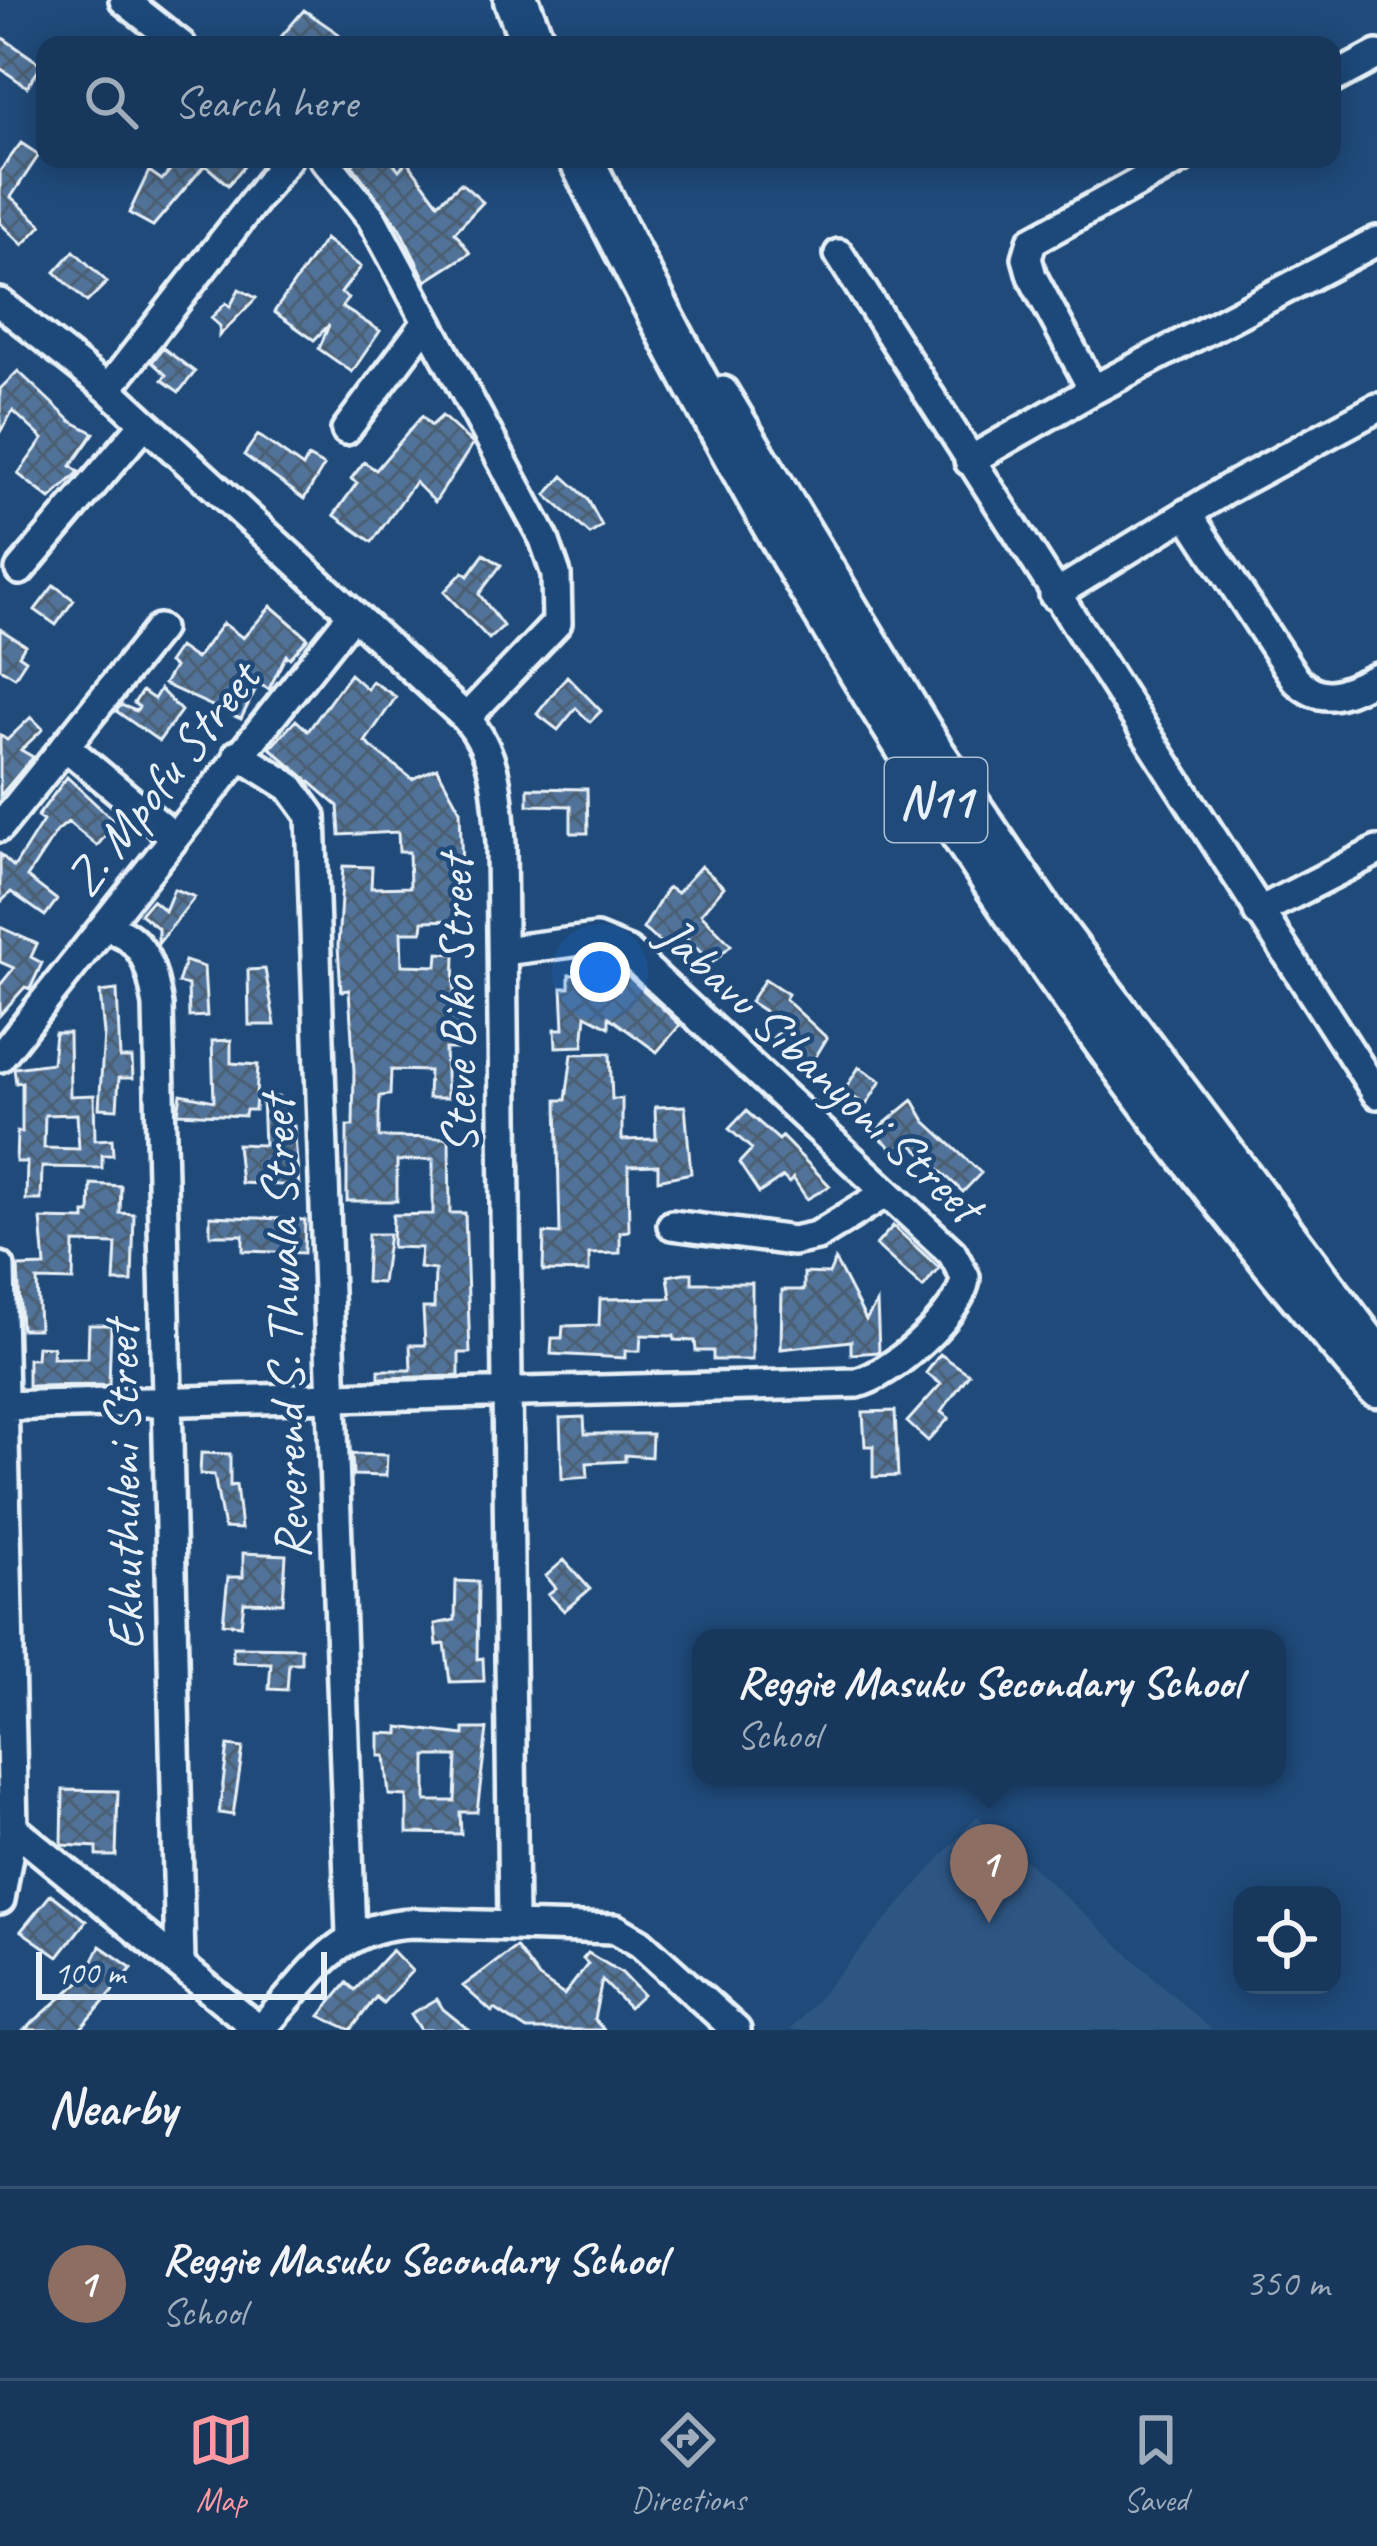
<!DOCTYPE html>
<html lang="en">
<head>
<meta charset="utf-8">
<style>
  body { margin:0; font-family:Caveat,sans-serif; background:#244365; color:#f1f3f6 }
  .controls { position:absolute; right:36px; bottom:36px; display:grid; overflow:hidden; border-radius:24px; box-shadow:0 6px 30px #0003 }
  .controls button { width:108px; height:108px; display:grid; place-items:center; padding:0; border:0; border-bottom:3px solid #365272; background:#17385c; color:#f1f3f6; font:60px sans-serif }
  .scale { position:absolute; left:36px; bottom:30px; width:291px; box-sizing:border-box; padding-left:12px; border:6px solid #e8f1f8; border-top:0; font-size:33px; line-height:42px; white-space:nowrap; color:#e8f1f8; -webkit-text-stroke:9px #1f4a7a; paint-order:stroke }
  .you { position:absolute; left:600px; top:972px; width:42px; height:42px; margin:-30px; border:9px solid #fff; border-radius:50%; background:#1a73e8; box-shadow:0 0 0 18px #1a73e833 }
  .badge { display:grid; place-items:center; width:78px; height:78px; border-radius:50%; background:#ff9aa2; color:#fff; font-size:39px; font-weight:700 }
  .pin { position:absolute; translate:-50% -99px; filter:drop-shadow(0 3px 6px #0008) }
  .pin::after { content:''; position:absolute; top:63px; width:42px; height:36px; background:inherit; clip-path:polygon(0 0,100% 0,50% 100%) }
  .popup { position:absolute; left:692px; top:1629px; width:594px; height:156px; box-sizing:border-box; display:grid; place-content:center; border-radius:24px; background:#17385c; filter:drop-shadow(0 3px 9px #0005); font-size:39px; white-space:nowrap; color:#9eacbb }
  .popup b { font-size:45px; color:#f1f3f6 }
  .popup::after { content:''; position:absolute; left:50%; top:100%; margin-left:-24px; border:24px solid transparent; border-top-color:#17385c }
  .list { margin:0; padding:0; list-style:none }
  h2 { display:flex; justify-content:space-between; align-items:center; height:156px; margin:0; padding:0 48px; font-size:51px }
  h2 small { font-size:39px; font-weight:400; color:#9eacbb }
  .list li { display:grid; grid-template-columns:78px 1fr auto; gap:36px; align-items:center; box-sizing:border-box; height:192px; padding:0 48px; border-top:3px solid #365272 }
  .list b { display:block; font-size:45px; white-space:nowrap }
  .list p { margin:0; font-size:39px; white-space:nowrap; color:#9eacbb }
  .list em { font-size:39px; font-style:normal; color:#9eacbb }
  .icon { flex:none; width:66px; height:66px; fill:none; stroke:currentColor; stroke-width:2; stroke-linecap:round; stroke-linejoin:round }
  .map { position:relative; flex:none; width:1377px; height:2030px; overflow:hidden }
  .search { position:absolute; background:#17385c; box-shadow:0 6px 30px #0003; left:36px; right:36px; top:36px; height:132px; display:flex; align-items:center; gap:30px; box-sizing:border-box; padding:0 42px; border-radius:24px; color:#9eacbb; font-size:45px }
  .sheet { height:348px; background:#17385c }
  nav { display:flex; justify-content:space-around; align-items:center; box-sizing:border-box; height:168px; border-top:3px solid #365272; background:#17385c; font-size:33px; color:#9eacbb }
  nav a { display:grid; justify-items:center; gap:6px }
  nav .on { color:#ff9aa2 }
  .map>svg:first-child { display:block }
  .built { fill:#2e5683 }
  .building { fill:url(#building-cross-hatch); stroke:#e8f1f8; stroke-width:3; fill-rule:evenodd }
  .lines { fill:none; stroke-linecap:round; stroke-linejoin:round }
  .minor-casing { stroke:#e8f1f8; stroke-width:36 }
  .highway-casing { stroke:#e8f1f8; stroke-width:51 }
  .minor { stroke:#1f4a7a; stroke-width:27 }
  .highway { stroke:#1f4a7a; stroke-width:42 }
  .labels { text-anchor:middle; stroke-width:9; stroke-linejoin:round; paint-order:stroke }
  .shield { fill:#1f4a7a; stroke:#acbfd2; stroke-width:3 }
  .shield-label { font-size:48px; font-weight:bold; fill:#e8f1f8 }
  .street-label { font-size:51px; fill:#e8f1f8; stroke:#1f4a7a }
</style>
</head>
<body>
<div class="map">
<svg width="1377" height="2030" viewBox="0 0 1377 2030">
  <defs>
    <pattern id="building-cross-hatch" width="8" height="8" patternUnits="userSpaceOnUse" patternTransform="scale(3)"><rect width="8" height="8" fill="#517399"/><path d="M0 0l8 8M0 8l8-8" fill="none" stroke="#4c5e72"/></pattern>
  </defs>
  <rect width="100%" height="100%" fill="#1f4a7a"/>
  <filter id="ink" filterUnits="userSpaceOnUse"><feTurbulence type="fractalNoise" baseFrequency=".00833" numOctaves="2"/><feDisplacementMap in="SourceGraphic" scale="24" xChannelSelector="R" yChannelSelector="G"/><feConvolveMatrix kernelMatrix="1 2 1 2 8 2 1 2 1" color-interpolation-filters="sRGB"/></filter>
  <g filter="url(#ink)">
    <path class="built" d="M977 1816 1211 2030H790Z"/>
    <path class="building" d="M304 10 339 34 331 45H274Z
      M0 36 42 65 27 87 0 68Z
      M21 143 39 155 11 197 42 225 23 245 0 223V171Z
      M179 159H250L228 185 205 165 153 226 129 213 149 171 162 180Z
      M359 159H390L399 170 407 161 438 203 461 183 483 202 455 232 470 253 426 281 400 229 352 165Z
      M325 239 361 267 341 293 348 298 342 307 380 331 352 372 319 349 329 325 314 340 274 312Z
      M74 251 107 282 87 302 55 272Z
      M239 289 256 298 219 336 220 326 211 318 226 303 230 307Z
      M163 348 195 372 179 392 162 380 166 375 152 362Z
      M18 371 71 421 94 433 71 466 79 472 50 499 18 474 43 439 13 411 0 432V389Z
      M422 416 431 426 442 416 473 444 435 502 415 482 372 542 334 515 357 483 351 479 364 462 376 470Z
      M258 435 303 467 308 457 324 466 304 499 244 455Z
      M563 476 587 498 602 526 590 534 546 495Z
      M484 554 501 565 479 594 503 626 489 639 444 592 463 572 468 576Z
      M54 585 74 600 56 625 35 610Z
      M271 606 308 638 290 658 286 655 269 689 258 684 241 719 164 684 174 667 168 663 179 647 196 659 223 623 243 638Z
      M0 629 25 645 19 655 26 660 15 677 0 668Z
      M350 674 367 689 372 681 396 697 365 742 412 779 437 768 460 810 463 900H457L458 920 423 921 422 932H401L402 965 437 966 438 953 455 954 454 992 465 991V1033H458L457 1049H445L447 1098H428L429 1071 391 1070 390 1095 380 1096 379 1114V1137L449 1138 450 1213H465L470 1353H459V1376L379 1378V1370H411L410 1345H425L423 1308H434L435 1270 419 1268 421 1248 392 1247 393 1215 433 1214V1159L397 1161V1201H347V1126H353L354 1071 349 990 341 991 338 946 343 866 372 867 371 888 410 887 409 852H399L398 832 340 835 338 806 270 748 296 720 308 731Z
      M567 676 601 711 590 722 576 708 558 730 537 714Z
      M160 689 181 711 159 741 116 711 121 705 136 711 139 707 134 703 142 691 154 699Z
      M31 717 43 729 21 750 33 757 0 796V735L7 740Z
      M67 777 116 823 97 846 68 822 57 831 27 877 57 900 45 916 11 892 0 903V854L14 867 43 821 37 817Z
      M528 788 587 789 588 833H571V806L528 805Z
      M701 866 724 887 701 914 731 945 712 963 684 936 670 950 643 929 668 887 677 893Z
      M174 889 195 897 158 944V928L140 914 152 900 165 911Z
      M0 927 37 944 31 957 42 963 30 989 25 987 0 1015V985L14 968 0 962Z
      M185 961 204 967 207 1016 189 1017 188 985 178 983Z
      M265 969 275 1025H249L248 970Z
      M590 974 619 990 627 975 680 1025 657 1052 609 1017V1027L586 1015 583 1046 556 1047 555 1029H564L562 988H569V975Z
      M765 979 788 994 785 999 827 1038 807 1071 773 1038 786 1025 750 1002Z
      M117 990 120 1058H132L133 1078H119L117 1109 99 1108 104 1034 100 992Z
      M55 1033H69L70 1096 94 1095 95 1140 112 1139 113 1155H102V1168L42 1167 41 1200H26L27 1162H16L17 1132H22V1082L16 1083 14 1068 52 1063ZM77 1114 79 1149 44 1148 45 1115Z
      M231 1040V1063L258 1065 255 1110H246L245 1116 178 1113 181 1094 214 1101 212 1041Z
      M610 1053 612 1099H622V1140L656 1139 655 1107 685 1106 691 1173 658 1180V1165L628 1166 629 1231 620 1232V1253L589 1254V1272L543 1271 544 1233 560 1234 557 1100H566L572 1054Z
      M859 1067 881 1081 866 1105 844 1091Z
      M279 1097 280 1126H294L299 1186 241 1183 237 1144 264 1145 262 1098Z
      M913 1100 925 1121 981 1173 963 1192 907 1140 896 1152 874 1132Z
      M746 1111 779 1140 782 1137 830 1186 807 1199 793 1178 789 1183 783 1177 759 1193 739 1163 752 1149 729 1129Z
      M91 1184 121 1186 120 1213 134 1214 132 1282H114L116 1244 74 1243 73 1281 37 1280 39 1329H21L18 1267 45 1266 41 1219 85 1220V1213H90Z
      M210 1216 305 1220 304 1253 243 1251V1235H210Z
      M893 1226 939 1268 923 1288 876 1245Z
      M368 1234H389L382 1283 366 1282Z
      M835 1260 866 1320 877 1302 879 1352 851 1354V1341L781 1349 782 1290H804V1273L829 1274Z
      M684 1273H692V1283H752V1360H713V1351H696L695 1341 674 1340V1336L641 1335 640 1351H625V1358L551 1354 552 1338H562L563 1326 599 1325 600 1299 671 1298 668 1276Z
      M89 1325H111L109 1385 28 1386V1359H36L37 1346 53 1347 52 1358H88Z
      M940 1354 969 1374 941 1412 949 1418 928 1441 907 1422 941 1384 926 1373Z
      M895 1411 898 1476 873 1477V1446H865L863 1412Z
      M584 1417 585 1434H652L651 1457 625 1455V1461L587 1463 588 1477 562 1479 560 1418Z
      M201 1453 230 1454V1486L236 1485 241 1529 224 1528 214 1475 200 1474Z
      M352 1454 387 1455 386 1476 353 1475Z
      M243 1553 286 1555 283 1603 244 1602 241 1625 223 1623 228 1577H243Z
      M564 1560 590 1589 564 1611 548 1594 556 1588 546 1576Z
      M456 1581 478 1582 477 1659 483 1658 484 1681 450 1682 445 1644 437 1645 435 1624 455 1620Z
      M233 1647 301 1648V1663H289L287 1690 269 1689 271 1663 233 1662Z
      M399 1727 464 1735V1729H487L477 1812H460L461 1834 407 1833V1796L389 1795 385 1756H379V1733L399 1734ZM426 1756H457L455 1801H426Z
      M228 1746 243 1748 233 1815 219 1813Z
      M63 1790 118 1791 116 1856H97V1847L62 1845Z
      M51 1894 86 1921 58 1957 21 1931Z
      M100 1946 132 1968 86 2023 79 2030H24L84 1978Z
      M516 1947 539 1978 564 1995 588 1964 583 1959 588 1953 622 1973 643 1995 629 2008 602 1980 594 2019 604 2030H527L495 2009 492 2012 463 1986Z
      M392 1950 412 1971 383 2003 376 1997 351 2030 320 2016 347 1983 355 1990Z
      M437 1999 443 2009 469 2030H421L411 2014Z"/>
    <g class="lines">
      <g class="minor-casing">
        <path id="minor" d="M124 0 181 45
          M1332 79 1377 55
          M324 159 371 217 544 539 556 574 557 623 466 718
          M839 254 1377 1094
          M0 303 108 389 466 718C498 756 498 796 501 844L513 1923
          M108 389 287 159
          M1093 390 1377 241
          M723 391 938 748 1050 913 1377 1347
          M346 430 427 322
          M969 461 1093 390 1032 276 1027 258 1032 241 1181 159
          M1187 513 1296 680C1325 707 1345 692 1377 678
          M20 570 145 423
          M1054 595 1229 488 1377 408
          M65 746 174 837
          M238 754 290 787 311 816 351 1935
          M0 827 159 629
          M1258 912 1377 851
          M106 927C146 937 152 971 158 1006L180 1962
          M0 1057 352 615
          M672 1225 793 1241 817 1236 886 1193
          M0 1267 13 1828 0 1900
          M0 1406 857 1383C890 1376 964 1311 965 1277L952 1253 628 952 596 939 503 951
          M13 1828 259 2030
          M260 2030C312 1976 333 1926 413 1923L616 1929 640 1943 736 2030"/>
      </g>
      <g class="highway-casing">
        <path id="highway" d="M516 0 534 45
          M581 159C799 602 1054 1011 1377 1385"/>
      </g>
      <use href="#minor" class="minor"/>
      <use href="#highway" class="highway"/>
    </g>
  </g>
  <g class="labels">
    <rect class="shield" x="885" y="758" width="102" height="84" rx="9"/>
    <g class="shield-label">
      <text x="936" y="817">N11</text>
    </g>
    <g class="street-label">
      <text transform="translate(161 778) rotate(-52)" y="18">Z. Mpofu Street</text>
      <text transform="translate(456 1005) rotate(-91)" y="18">Steve Biko Street</text>
      <text transform="translate(821 1069) rotate(43)" y="18">Jabavu Sibanyoni Street</text>
      <text transform="translate(283 1328) rotate(-92)" y="18">Reverend S. Thwala Street</text>
      <text transform="translate(122 1486) rotate(-91)" y="18">Ekhuthuleni Street</text>
    </g>
  </g>
</svg>
<div class="controls">
<button><svg class="icon" aria-label="locate" viewBox="0 0 24 24"><circle cx="12" cy="12" r="6"/><path d="M12 2v4M12 18v4M2 12h4M18 12h4"/></svg></button>
</div>
<div class="scale">100 m</div>
<div class="you"></div>
<div class="pin badge" style="left:989px;top:1923px;background:#8d6e63">1</div>
<div class="popup"><b>Reggie Masuku Secondary School</b>School</div>
<div class="search"><svg class="icon" aria-label="search" viewBox="0 0 24 24"><circle cx="10" cy="10" r="6"/><path d="M15 15l6 6"/></svg>Search here</div>
</div>
<section class="sheet">
<h2>Nearby<small></small></h2>
<ul class="list">
<li><span class="badge" style="background:#8d6e63">1</span><div><b>Reggie Masuku Secondary School</b><p>School</p></div><em>350 m</em></li>
</ul>
</section>
<nav>
<a class="on"><svg class="icon" aria-label="map" viewBox="0 0 24 24"><path d="M3 6l6-2 6 2 6-2v14l-6 2-6-2-6 2zM9 4v14M15 6v14"/></svg>Map</a>
<a><svg class="icon" aria-label="directions" viewBox="0 0 24 24"><path d="M12 3l9 9-9 9-9-9zM9 14v-3h6M13 9l2 2-2 2"/></svg>Directions</a>
<a><svg class="icon" aria-label="saved" viewBox="0 0 24 24"><path d="M7 4h10v16l-5-4-5 4z"/></svg>Saved</a>
</nav>
</body>
</html>
